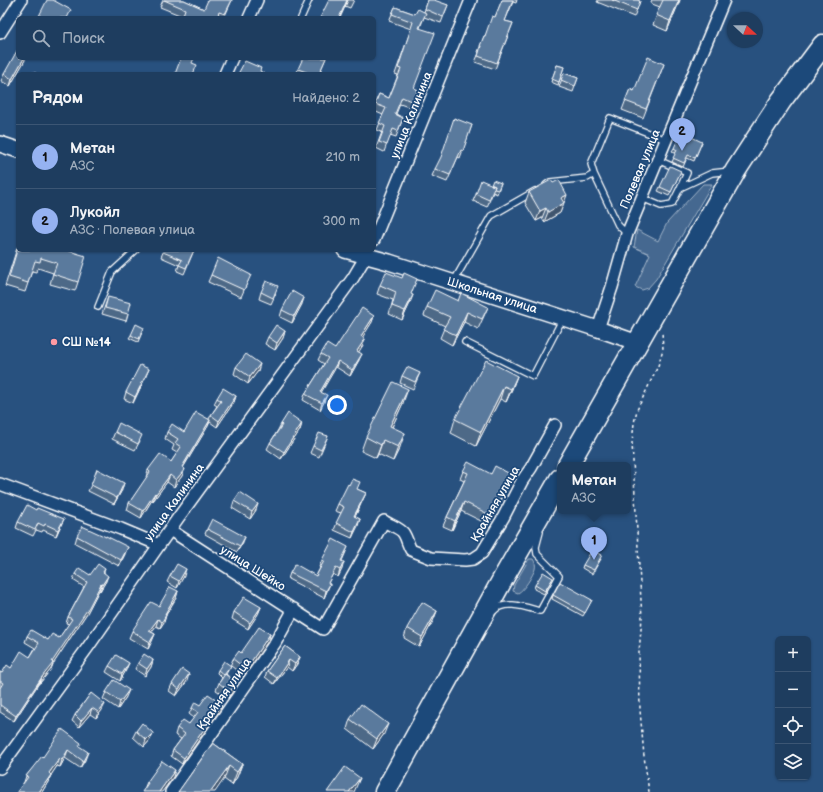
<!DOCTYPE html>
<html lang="ru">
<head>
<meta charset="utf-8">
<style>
  body { margin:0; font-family:"Balsamiq Sans",sans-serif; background:#2b4868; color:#f1f3f6 }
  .controls { position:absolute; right:12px; bottom:12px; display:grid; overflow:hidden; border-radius:6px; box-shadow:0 1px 3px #0004 }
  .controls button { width:36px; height:36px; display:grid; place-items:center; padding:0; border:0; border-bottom:1px solid #3c5674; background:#1e3d5f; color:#f1f3f6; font:20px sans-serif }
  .compass { position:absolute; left:727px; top:12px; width:36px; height:36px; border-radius:50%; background:#1e3d5f; box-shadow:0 1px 3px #0004; rotate:112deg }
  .you { position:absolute; left:337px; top:405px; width:14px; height:14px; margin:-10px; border:3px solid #fff; border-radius:50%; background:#1a73e8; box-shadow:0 0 0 6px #1a73e833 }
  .badge { display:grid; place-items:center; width:26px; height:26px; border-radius:50%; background:#95b2f1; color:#111; font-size:13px; font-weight:700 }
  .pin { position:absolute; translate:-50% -33px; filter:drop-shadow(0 1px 2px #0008) }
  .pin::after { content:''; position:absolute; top:21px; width:14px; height:12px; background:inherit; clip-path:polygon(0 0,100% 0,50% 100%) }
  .popup { position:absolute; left:557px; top:462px; width:74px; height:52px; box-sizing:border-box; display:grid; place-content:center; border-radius:6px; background:#1e3d5f; filter:drop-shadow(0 1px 3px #0005); font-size:13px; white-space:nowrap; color:#a1aebd }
  .popup b { font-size:15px; color:#f1f3f6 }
  .popup::after { content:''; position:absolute; left:50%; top:100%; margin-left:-8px; border:8px solid transparent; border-top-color:#1e3d5f }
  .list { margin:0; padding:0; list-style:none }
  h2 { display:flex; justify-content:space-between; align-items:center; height:52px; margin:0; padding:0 16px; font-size:17px }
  h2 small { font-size:13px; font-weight:400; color:#a1aebd }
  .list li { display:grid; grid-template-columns:26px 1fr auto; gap:12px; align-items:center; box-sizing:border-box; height:64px; padding:0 16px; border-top:1px solid #3c5674 }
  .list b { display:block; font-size:15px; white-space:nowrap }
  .list p { margin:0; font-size:13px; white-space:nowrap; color:#a1aebd }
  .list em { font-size:13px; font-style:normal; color:#a1aebd }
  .icon { flex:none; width:22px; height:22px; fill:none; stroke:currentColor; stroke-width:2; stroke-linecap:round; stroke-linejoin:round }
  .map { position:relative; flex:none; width:823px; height:792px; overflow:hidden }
  .search { position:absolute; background:#1e3d5f; box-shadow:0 1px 3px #0004; left:16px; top:16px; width:360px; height:44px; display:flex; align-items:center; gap:10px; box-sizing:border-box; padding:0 14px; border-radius:6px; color:#a1aebd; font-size:15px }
  .panel { position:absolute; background:#1e3d5f; box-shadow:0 1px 3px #0004; left:16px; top:72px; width:360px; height:180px; border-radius:6px }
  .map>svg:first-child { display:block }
  .green { fill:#446890; stroke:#a2b4c8 }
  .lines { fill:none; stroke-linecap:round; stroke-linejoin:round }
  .lane-casing { stroke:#fff; stroke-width:8 }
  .street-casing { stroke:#fff; stroke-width:14 }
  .secondary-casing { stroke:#fff; stroke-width:18 }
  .highway-casing { stroke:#fff; stroke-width:23 }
  .path { stroke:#fff; stroke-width:1.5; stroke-dasharray:3 3; stroke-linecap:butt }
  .lane { stroke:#1f4a7a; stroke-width:5.5 }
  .street { stroke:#1f4a7a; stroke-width:11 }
  .secondary { stroke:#1f4a7a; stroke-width:15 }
  .highway { stroke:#1f4a7a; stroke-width:20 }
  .wall { fill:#4d6987; stroke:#fff }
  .shaded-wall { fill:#3f556e; stroke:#fff }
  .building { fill:#5a7a9d; stroke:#fff }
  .poi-dot { fill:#ff9aa2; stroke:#1f4a7a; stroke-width:1.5 }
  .labels { text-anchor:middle; stroke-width:3.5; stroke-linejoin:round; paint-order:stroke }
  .street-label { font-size:12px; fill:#fff; stroke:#1f4a7a }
  .poi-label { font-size:12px; font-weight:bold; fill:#fff; stroke:#1f4a7a; text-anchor:start }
</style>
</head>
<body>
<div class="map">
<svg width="823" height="792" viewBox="0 0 823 792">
  <rect width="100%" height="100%" fill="#28517f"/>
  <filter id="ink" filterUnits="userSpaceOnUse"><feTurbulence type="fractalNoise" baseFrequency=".025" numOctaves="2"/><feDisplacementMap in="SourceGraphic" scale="8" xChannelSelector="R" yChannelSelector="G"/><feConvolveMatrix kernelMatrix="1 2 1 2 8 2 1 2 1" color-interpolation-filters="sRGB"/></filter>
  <g filter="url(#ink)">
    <path class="green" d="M703 184H712L656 279 648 288 642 290 635 287 650 254 634 247 637 230 658 241 667 223Z
      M529 559H533C535 562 536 565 535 569 533 575 524 590 518 593L513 591 514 585Z"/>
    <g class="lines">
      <g class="lane-casing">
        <path id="lane" d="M301 18 309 0
          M658 160 687 173 680 188
          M594 174 591 164 610 118 666 140
          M546 185 550 182 587 178 594 174 618 225 627 234
          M642 198 661 206 672 204 680 188 712 173 730 171
          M454 281 491 216 535 191
          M98 307 112 272 136 250
          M465 342 533 376 563 318
          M494 611C504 599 528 608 540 611L559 576 537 554 536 547 540 532"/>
      </g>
      <g class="street-casing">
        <path id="street" d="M249 18 257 0
          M0 33 21 0
          M225 74 232 58
          M374 240 471 0
          M598 329 612 287 627 234 724 0
          M0 484 121 529 159 545
          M170 530 323 629 384 521C389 525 401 528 404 534 407 539 408 545 411 550L431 558 465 560 473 559 482 553 503 518 522 481 531 468 555 425
          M0 768 88 647 178 518 353 278 369 251
          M171 792 275 643 294 609"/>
      </g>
      <g class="secondary-casing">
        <g id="secondary">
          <path d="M0 144 18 150"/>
          <path id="s1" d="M345 250 389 262 598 329 638 343"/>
        </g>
      </g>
      <g class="highway-casing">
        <path id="highway" d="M568 465 736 170 781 101 823 45
          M385 792 505 575 560 479"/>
      </g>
      <path class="path" d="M649 792 644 756 640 710 639 652 642 618 632 443 634 423 637 410 658 366 663 349 662 331"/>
      <use href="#lane" class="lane"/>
      <use href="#street" class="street"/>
      <use href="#secondary" class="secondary"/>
      <use href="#highway" class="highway"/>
    </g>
    <path class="wall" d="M163 0H184L204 9 232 0 224 18H182V16L160 7Z
      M329 0H354L350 8Z
      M428 0 448 5 441 23 424 17 420 28 414 88 418 90 411 108 400 104 396 114 403 118 396 137 390 135 384 152 376 148 382 132 377 130 383 115 374 111V106L379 94 389 98 398 75 395 74 411 29 389 21 395 7 415 14 424 12Z
      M502 0H517L516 3 513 2 505 21 513 23 495 69 475 62 479 53 478 52 484 36H485L495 17Z
      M598 0H637L640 1 634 17 597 2Z
      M652 0H680L667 31 653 25 660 7 652 4 651 1Z
      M326 58 319 74H296L298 69Z
      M25 60 10 86 1 81 4 74Z
      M664 64 643 118 622 110 630 89 634 91Z
      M557 65 564 67 558 85 551 82Z
      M564 73 578 78 573 92 559 87Z
      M472 125 460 158 458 157 447 182 432 176 435 169Z
      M702 142 694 161 687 158 683 167 672 162 676 153 672 151 674 148Z
      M681 171 669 196 658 191 660 187Z
      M501 183 497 194 493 192 487 207 473 201 476 194 491 185Z
      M529 192 563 205 560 213 544 222 542 218 536 221 525 203Z
      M18 245V250H66L78 282 75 291 50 284 53 273 38 268 36 272 32 271 25 292 5 286Z
      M164 250H194L184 274 177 271 179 265 161 257Z
      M211 275 248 281 241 297 208 282Z
      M380 285 411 294 410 303 402 320 389 314 393 300 377 294Z
      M261 292 276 293 271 304 259 299Z
      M108 297 128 314 126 321 102 314Z
      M458 301 488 307 484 316 478 329 464 322 452 345 440 338 445 326 424 316 427 307Z
      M302 304 292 323 280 317 282 310Z
      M374 316 372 322 362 337 365 339 363 345 358 352 359 360 350 376 336 367 321 392 324 402 320 410 303 400 305 394 324 364 318 360 321 354 335 349Z
      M285 331 283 338 275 350 265 344 268 337Z
      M142 332 138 342 129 338 131 335Z
      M236 367 258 371 248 384 234 374Z
      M420 373 413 389 400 383 402 376Z
      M146 376 133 403 124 399 126 392Z
      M517 376 512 389 506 402 500 399 476 446 451 433 455 419Z
      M236 396 234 402 217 427 210 422 208 426 183 468 182 476 174 487 167 482 153 501 152 500 141 518 127 510 129 503 147 478 146 477 148 470 171 462 177 453 172 450 174 445 165 439 167 432H184L209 419 211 415 217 406 214 404 217 398Z
      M403 403 392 427 400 447 393 461 378 454 376 458 361 451 366 437Z
      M302 423 300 430 281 459 267 449 270 443 278 430 281 424Z
      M115 432 140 441 135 450 112 439Z
      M328 436 319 457 310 453 313 446Z
      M463 471 491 474 512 475 509 484 489 525 461 511 452 530 443 526 447 517 464 481 460 479Z
      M91 485 122 490 114 504 88 491Z
      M357 489 366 493 355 517 360 519 352 538 334 530 341 513 335 511 338 504Z
      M234 501 256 510 250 519 232 508Z
      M18 522 61 525 56 536 43 530 42 532 36 530 33 536 16 528Z
      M207 529 243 542 237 552 205 534Z
      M77 536 125 554 119 566 75 543Z
      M348 547 342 561V569L338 577 333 574 328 583 327 591 324 598 288 579 290 573 316 576 320 568 319 567 322 560Z
      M601 559 592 574 582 568 583 565Z
      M105 569 104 572 106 581 100 591 99 590 87 613 53 664 51 669 40 683H39L14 721 0 712V672L2 673 30 657 35 648 25 642 27 636 48 640 59 638 69 624 66 623 68 617 84 587 73 580 75 574 90 575Z
      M170 576H184L177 588 167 582Z
      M551 581 544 594 534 589 535 585Z
      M178 591 176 598 166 615 164 622 160 628 156 626 151 632 155 634 152 641 148 649 129 638 132 631 159 606Z
      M553 595 592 600 583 616 552 599Z
      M261 607 258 614 248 629 232 619 234 612Z
      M437 611 433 621 419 647 404 638 407 628Z
      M270 634 268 641 244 676 231 666 229 669 226 674 236 683 234 690 228 698 216 690 219 683 222 678 217 673 218 670 230 666 233 659 241 653Z
      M285 646 300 657 297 664 292 671 287 667 274 684 265 677 267 671Z
      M153 660 151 667 145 676 135 669 138 663Z
      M109 666 126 670 120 681 106 672Z
      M187 681 176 696 169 691 172 684Z
      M106 692 126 697 118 709 103 699Z
      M91 693 102 710 96 718 90 714 79 727 72 721 75 715Z
      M222 703 220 710 182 764 171 756 173 750 181 739 175 735 177 728 189 724 194 718 189 714 192 708 200 705Z
      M350 719 384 734 373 749 347 729Z
      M136 731 153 733 150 740 144 747 133 737Z
      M213 743 242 764 237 777 232 785 224 779Z
      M80 747 85 760 80 768 65 758 60 767 57 766 51 775 48 782 42 792H17L24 782 26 776 43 757Z
      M173 777 144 789 147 782Z"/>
    <path class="shaded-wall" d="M348 0 340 18H339Z
      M679 0H680L667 31 670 21Z
      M24 58H25V60L10 86 12 79Z
      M567 195 560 213 544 222 548 212 561 198Z
      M546 208 542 218 536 221 540 211Z
      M413 295 410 303 402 320 405 311Z
      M304 298 302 304 292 323 294 316Z
      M467 312 464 322 452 345 456 335Z
      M374 316 372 322 359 343 361 336Z
      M285 331 283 338 275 350 277 343Z
      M365 339 363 345 355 358 357 351Z
      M362 354 359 360 350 376 352 370Z
      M338 361 336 367 318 398 320 392Z
      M260 364 258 371 248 384 250 377Z
      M149 369 146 376 133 403 135 397Z
      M517 376 512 389 506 402 511 389Z
      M504 386 500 399 476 446 481 432Z
      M408 389 403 403 386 440 390 426Z
      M327 395 324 402 320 410 322 403Z
      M236 396 234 402 217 427 219 421Z
      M210 420 208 426 179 474 182 467Z
      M302 423 300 430 281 459 284 452Z
      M405 433 400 447 393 461 398 447Z
      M383 440 378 454 376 458 381 445Z
      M185 469 182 476 174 487 176 480Z
      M170 475 167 482 153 501 156 494Z
      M512 475 509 484 489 525 492 516Z
      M124 483 122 490 114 504 117 498Z
      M155 493 152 500 141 518 143 511Z
      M366 493 363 499 352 523 354 516Z
      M464 502 461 511 452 530 455 521Z
      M258 504 256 510 250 519 252 512Z
      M64 519 61 525 56 536 58 530Z
      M360 519 358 526 352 538 354 532Z
      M245 537 243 542 237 552 240 546Z
      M128 547 125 554 119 566 121 560Z
      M344 562 342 569 338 577 340 570Z
      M186 569 184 576 177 588 179 581Z
      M108 576 106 581 100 591 102 585Z
      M101 584 99 590 87 613 53 664 51 669 40 683 42 677Z
      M330 584 324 598 326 591Z
      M178 591 176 598 162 621 165 614Z
      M261 607 258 614 248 629 250 623Z
      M437 611 433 621 419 647 422 637Z
      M166 615 164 622 160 628 162 622Z
      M158 619 156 626 147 638 149 631Z
      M155 634 152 641 148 649 150 642Z
      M270 634 268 641 244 676 246 669Z
      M300 657 297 664 292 671 295 664Z
      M153 660 151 667 145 676 147 669Z
      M289 660 287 667 274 684 277 678Z
      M129 663 126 670 120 681 122 674Z
      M189 674 187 681 176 696 179 689Z
      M42 677 39 683 14 721 16 716Z
      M236 683 234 690 228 698 230 692Z
      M129 690 126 697 118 709 120 702Z
      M222 703 220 710 182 764 184 758Z
      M105 704 102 710 96 718 98 712Z
      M92 708 90 714 79 727 81 721Z
      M388 724 384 734 373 749 377 739Z
      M153 733 150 740 144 747 146 740Z
      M68 750 65 758 60 767 62 760Z
      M88 752 85 760 80 768 83 761Z
      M60 758 57 766 47 781 49 773Z
      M242 764 237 777 232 785 237 772Z
      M229 766 224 779 215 792H210Z
      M175 770 173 777 162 792H159Z
      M51 775 48 782 42 792H39Z
      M360 778 354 792H349Z"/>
    <path class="building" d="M47 0H53L71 10 67 18H38Z
      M164 0H184L204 9 208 0H232L225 14 219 12 217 18H182L185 9Z
      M329 0H347L339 18H320Z
      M428 0H434L448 5 443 17 425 9Z
      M502 0H513L505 21 513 23 497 63 478 56 481 46H480L484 36H485L492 16 495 17Z
      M612 0H637L640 1 637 10Z
      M663 0H679L670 21 656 15Z
      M395 7 415 14 418 9 426 13 419 28 435 33 414 88 418 90 413 102 402 97 395 114 403 118 398 131 393 129 387 145 379 142 385 126 379 123 386 108 375 104 379 94 389 98 401 69 398 68 413 22 392 14Z
      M18 49V58H24L12 79 4 74Z
      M648 57 664 64 646 109 625 101 630 89 634 91Z
      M181 58H194L192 63 197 65 193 74H175Z
      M303 58H326L319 74H309V73L298 69Z
      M245 61 261 68 260 71 265 74H238Z
      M557 65 564 67 559 82 552 79Z
      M33 72 38 74H32Z
      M564 73 578 78 575 86 561 80Z
      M454 118 472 125 463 151 461 150 450 175 435 169 441 157Z
      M681 132 702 142 695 158 688 155 684 163 673 158 677 150 674 148Z
      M670 166 681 171 671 192 660 187Z
      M481 180 495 186 489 200 476 194Z
      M493 180 501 183 498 190 494 189 495 186 491 185Z
      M551 180 553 183 559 180 567 195 561 198 564 203 548 212 546 208 540 211 529 192Z
      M18 247V250H66L86 256 78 282 53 274 57 263 41 258 40 262 35 261 28 283 9 277Z
      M164 250H194L186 268 179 265 182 260 163 252Z
      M218 258 251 275 244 290 211 275Z
      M386 272 402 278 404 273 417 279 411 294 413 295 405 311 392 306 396 292 380 285Z
      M266 281 278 286 273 298 261 292Z
      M435 290 458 301 461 293 488 307 482 319 467 312 456 335 443 329 450 317 427 307Z
      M292 291 304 298 294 316 282 310Z
      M108 297 131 303 128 314 105 308Z
      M362 308 374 316 361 336 365 339 357 351 362 354 352 370 338 361 320 392 327 395 322 403 305 394 328 358 321 354 327 344 335 349Z
      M136 324 144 328 139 339 131 335Z
      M276 325 285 331 277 343 268 337Z
      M246 354 260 364 250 377 236 367Z
      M486 360 517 376 511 389 504 386 481 432 455 419Z
      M140 365 149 369 135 397 126 392Z
      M407 367 420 373 415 382 402 376Z
      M393 382 408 389 390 426 405 433 398 447 383 440 381 445 366 437Z
      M223 388 236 396 219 421 211 415 221 401 217 398Z
      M196 412 210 420 182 467 185 469 176 480 170 475 156 494 155 493 143 511 129 503 150 472 148 470 160 454 171 462 181 447 175 443 178 439 167 432 172 424 184 432Z
      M288 413 302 423 284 452 270 443 282 425 281 424Z
      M119 423 142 435 138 444 115 432Z
      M319 433 328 436 321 450 313 446Z
      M468 462 491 474 495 466 512 475 492 516 464 502 455 521 447 517 468 473 463 471Z
      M97 469 124 483 117 498 91 485Z
      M352 479 360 482 357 489 366 493 354 516 360 519 354 532 336 523 344 507 338 504 348 484 349 485Z
      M240 492 258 504 252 512 234 501Z
      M27 505 36 510 37 508 64 519 58 530 45 524 44 526 38 523 35 530 18 522Z
      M212 519 245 537 240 546 207 529Z
      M82 526 106 537V536L128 547 121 560 77 536Z
      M333 539 348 547 341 561 344 562 340 570 336 568 328 583 330 584 326 591 290 573 295 564 316 576 324 561 322 560Z
      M592 550 602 555 594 570 583 565Z
      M98 564 105 569 103 572 108 576 102 585 101 584 89 607 52 662 53 663 42 677 16 716 0 705V688L3 683 0 681V672L2 673 7 665 11 668 21 651 30 657 39 643 27 636 31 630 48 640 52 634 59 638 72 619 68 617 87 582 75 574 79 568 90 575Z
      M177 564 186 569 179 581 170 576Z
      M543 572 553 578 545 591 535 585Z
      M560 582 592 600 585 613 553 595Z
      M170 587 178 591 165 614 166 615 162 622 158 619 149 631 155 634 150 642 132 631 151 602 159 606Z
      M244 597 261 607 250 623 234 612Z
      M422 602 437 611 422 637 407 628Z
      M259 627 270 634 246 669 233 659 239 651 241 653Z
      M285 646 300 657 295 664 289 660 277 678 267 671Z
      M144 654 153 660 147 669 138 663Z
      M116 655 129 663 122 674 109 666Z
      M224 661 231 666 224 675 218 670Z
      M182 669 189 674 179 689 172 684Z
      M225 674 236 683 230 692 219 683Z
      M114 680 129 690 120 702 106 692Z
      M91 693 105 704 98 712 92 708 81 721 75 715Z
      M208 694 222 703 184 758 173 750 185 734 177 728 183 720 189 724 198 712 192 708 195 702 200 705Z
      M361 704 388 724 377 739 350 719Z
      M142 723 153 733 146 740 136 731Z
      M62 729 81 743 79 746 88 752 83 761 68 750 62 760 60 758 49 773 51 775 39 792H17L28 777 26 776 42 756 43 757Z
      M213 743 242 764 237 772 229 766 210 792H178Z
      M162 761 175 770 159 792H142L148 783 147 782Z
      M345 767 360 778 349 792H327Z"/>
  </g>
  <circle class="poi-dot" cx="54" cy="342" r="4"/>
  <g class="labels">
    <g class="street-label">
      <text transform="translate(411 115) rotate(-68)" y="4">улица Калинина</text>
      <text transform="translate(640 169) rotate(-67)" y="4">Полевая улица</text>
      <text dy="4" stroke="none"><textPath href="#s1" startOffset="154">Школьная улица</textPath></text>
      <text transform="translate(174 502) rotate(-54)" y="4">улица Калинина</text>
      <text transform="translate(495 504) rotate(-60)" y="4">Крайняя улица</text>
      <text transform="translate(253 568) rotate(32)" y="4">улица Шейко</text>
      <text transform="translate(224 694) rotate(-55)" y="4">Крайняя улица</text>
    </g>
    <g class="poi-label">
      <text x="62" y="346">СШ №14</text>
    </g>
  </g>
</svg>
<div class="controls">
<button>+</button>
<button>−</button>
<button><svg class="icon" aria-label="locate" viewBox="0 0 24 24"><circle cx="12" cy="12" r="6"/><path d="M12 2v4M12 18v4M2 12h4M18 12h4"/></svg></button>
<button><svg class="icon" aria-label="layers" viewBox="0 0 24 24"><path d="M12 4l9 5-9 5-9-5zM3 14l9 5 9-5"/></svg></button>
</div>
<svg class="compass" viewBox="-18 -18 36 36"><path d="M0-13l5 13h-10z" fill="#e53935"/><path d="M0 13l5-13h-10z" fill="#a1aebd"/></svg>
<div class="you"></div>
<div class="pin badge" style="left:594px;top:560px">1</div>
<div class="popup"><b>Метан</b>АЗС</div>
<div class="pin badge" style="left:682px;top:151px">2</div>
<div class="search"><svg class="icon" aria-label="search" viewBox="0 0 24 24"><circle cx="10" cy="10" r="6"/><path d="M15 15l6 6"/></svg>Поиск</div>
<section class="panel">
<h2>Рядом<small>Найдено: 2</small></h2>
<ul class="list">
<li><span class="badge">1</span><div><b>Метан</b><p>АЗС</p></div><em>210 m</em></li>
<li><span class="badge">2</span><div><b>Лукойл</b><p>АЗС · Полевая улица</p></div><em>300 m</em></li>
</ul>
</section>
</div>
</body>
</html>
